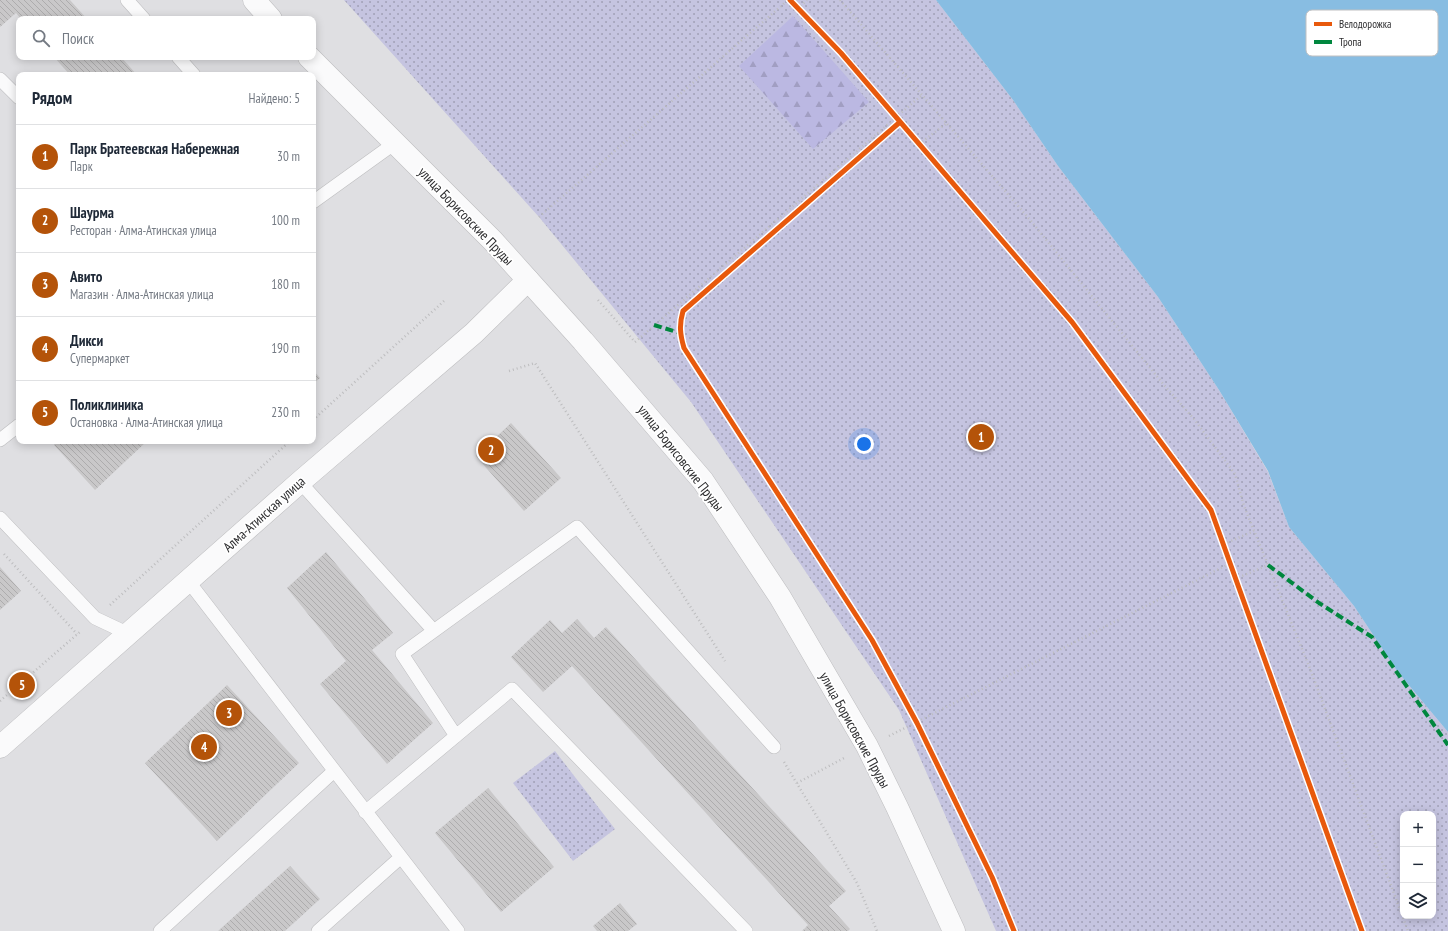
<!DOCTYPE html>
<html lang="ru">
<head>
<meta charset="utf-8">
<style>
  body { margin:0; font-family:"PT Sans Narrow",sans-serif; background:#f2f2f3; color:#1f2937 }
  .controls { position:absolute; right:12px; bottom:12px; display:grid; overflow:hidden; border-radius:8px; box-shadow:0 2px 10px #0003 }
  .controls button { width:36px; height:36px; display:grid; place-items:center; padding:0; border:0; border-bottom:1px solid #e0e1e3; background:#fff; color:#1f2937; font:20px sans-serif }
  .you { position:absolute; left:864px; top:444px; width:14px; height:14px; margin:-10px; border:3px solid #fff; border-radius:50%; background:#1a73e8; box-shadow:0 0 0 6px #1a73e833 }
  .badge { display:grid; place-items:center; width:26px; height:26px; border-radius:50%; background:#b45309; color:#fff; font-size:13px; font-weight:700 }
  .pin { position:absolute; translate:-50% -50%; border:2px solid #fff; box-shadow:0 1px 4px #0006 }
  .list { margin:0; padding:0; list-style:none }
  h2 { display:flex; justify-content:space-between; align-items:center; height:52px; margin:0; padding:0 16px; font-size:17px }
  h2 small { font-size:13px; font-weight:400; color:#747a83 }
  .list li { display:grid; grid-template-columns:26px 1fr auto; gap:12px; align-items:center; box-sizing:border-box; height:64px; padding:0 16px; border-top:1px solid #e0e1e3 }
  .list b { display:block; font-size:15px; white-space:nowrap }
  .list p { margin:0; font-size:13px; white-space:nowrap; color:#747a83 }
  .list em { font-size:13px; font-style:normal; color:#747a83 }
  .icon { flex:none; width:22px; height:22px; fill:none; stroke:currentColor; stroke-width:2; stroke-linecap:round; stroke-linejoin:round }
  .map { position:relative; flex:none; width:1448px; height:931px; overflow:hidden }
  .search { position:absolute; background:#fff; box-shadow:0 2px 10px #0003; left:16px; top:16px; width:300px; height:44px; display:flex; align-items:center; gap:10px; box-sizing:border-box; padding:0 14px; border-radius:8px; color:#747a83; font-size:15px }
  .panel { position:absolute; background:#fff; box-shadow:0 2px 10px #0003; left:16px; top:72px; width:300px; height:372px; border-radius:8px }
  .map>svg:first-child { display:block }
  .grass { fill:url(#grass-dots); fill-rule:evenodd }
  .forest { fill:url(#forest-firs) }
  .water { fill:#88bde2 }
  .building { fill:url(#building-back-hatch) }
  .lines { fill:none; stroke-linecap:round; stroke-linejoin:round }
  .service-casing { stroke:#bdbdbf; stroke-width:14 }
  .minor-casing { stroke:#bdbdbf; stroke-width:23 }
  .tertiary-casing { stroke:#bdbdbf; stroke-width:23 }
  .path { stroke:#bdbdbf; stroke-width:2.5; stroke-dasharray:1 3; stroke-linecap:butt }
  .service { stroke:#fafafb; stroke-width:13 }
  .minor { stroke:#fafafb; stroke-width:22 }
  .tertiary { stroke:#fafafb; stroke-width:22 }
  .quiet { stroke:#00873e; stroke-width:4; stroke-dasharray:8 4; stroke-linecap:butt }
  .cycleway-casing { stroke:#fff; stroke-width:8 }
  .cycleway { stroke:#e8590c; stroke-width:5 }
  .labels { text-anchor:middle; stroke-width:3.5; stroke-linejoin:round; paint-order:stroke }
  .street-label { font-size:14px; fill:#2d2d2f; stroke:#fff }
  .key { fill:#fff; stroke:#c0c0c1; stroke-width:1 }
  .key-label { font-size:11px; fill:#2d2d2f }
</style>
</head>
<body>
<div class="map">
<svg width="1448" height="931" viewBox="0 0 1448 931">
  <defs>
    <pattern id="grass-dots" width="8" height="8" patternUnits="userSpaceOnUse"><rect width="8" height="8" fill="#c5c4e0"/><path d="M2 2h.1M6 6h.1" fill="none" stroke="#a0a0b6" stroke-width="1.8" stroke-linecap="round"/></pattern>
    <pattern id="forest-firs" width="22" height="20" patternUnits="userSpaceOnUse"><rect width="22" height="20" fill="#bbb8e2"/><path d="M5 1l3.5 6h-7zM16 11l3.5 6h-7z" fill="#a19ec2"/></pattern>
    <pattern id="building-back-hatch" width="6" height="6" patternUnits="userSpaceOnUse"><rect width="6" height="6" fill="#c9c8c9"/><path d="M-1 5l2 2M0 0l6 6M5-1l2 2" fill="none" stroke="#adacad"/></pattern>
  </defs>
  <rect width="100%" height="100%" fill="#dfdfe2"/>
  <path class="grass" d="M344 0H936L1013 100 1058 166 1158 297 1219 390 1268 472 1289 527 1354 606 1397 671 1448 732V931H996L899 710 691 402 539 217ZM1403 814H1433V916H1403Z
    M555 751 615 829 573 861 513 783Z"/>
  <path class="forest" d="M793 16 869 102 813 149 739 66Z"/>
  <path class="water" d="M936 0H1448V732L1397 671 1354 606 1289 527 1268 471 1219 390 1158 297 1058 166 1013 100Z"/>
  <path class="building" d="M0 0H70L87 19H21L16 13 0 27Z
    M54 57H121L137 75H70Z
    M313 370 320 378 313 384Z
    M511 423 561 478 524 511 476 456Z
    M59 441H147L95 490 54 445Z
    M326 552 393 633 372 650 433 723 387 764 320 684 346 661 287 588Z
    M0 567 21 591 0 610Z
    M577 619 594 638 606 627 846 891 829 906 850 929 848 931H802L808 925 572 666 543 692 511 657 550 620 562 633Z
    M227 685 299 763 217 841 145 763Z
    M488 788 554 867 501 912 435 833Z
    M290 866 320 899 285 931H218Z
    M620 903 637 924 628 931H597L593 926Z"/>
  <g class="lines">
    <g class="service-casing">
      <path id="service" d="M127 0 144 19
        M178 57 194 75
        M0 79 19 98
        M313 202 395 143
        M0 440 19 425
        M300 482 434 631
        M0 518 95 618 129 634
        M189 582 458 931
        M456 736 402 654 577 527 774 747
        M365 812 512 689 746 931
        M160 931 334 771
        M318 931 401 857"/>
    </g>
    <g class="minor-casing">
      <path id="minor" d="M528 280 583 341 703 481 780 597 867 746 897 807 954 931"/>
    </g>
    <g class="tertiary-casing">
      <path id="tertiary" d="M254 0 271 19
        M0 747 300 482 474 333 528 280 493 241 309 57"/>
    </g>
    <path class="path" d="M790 0 841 53 900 122
      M840 0 1031 221 1164 385 1194 419 1235 474 1244 506 1309 666 1408 931
      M798 9 807 0
      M919 144 947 123
      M539 217 788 0
      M598 300 635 342 922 95
      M509 371 535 363 725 661
      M313 420 444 301
      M1224 544 1254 531
      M4 554 77 634
      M1235 579 1268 565
      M110 605 290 441
      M0 701 81 631
      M889 736 1229 564
      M784 762 857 883 877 931
      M797 783 846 757"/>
    <use href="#service" class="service"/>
    <use href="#minor" class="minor"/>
    <use href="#tertiary" class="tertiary"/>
    <path class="quiet" d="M654 325 680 333
      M1268 565 1319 603 1372 637 1448 745"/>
    <g class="cycleway-casing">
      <path id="cycleway" d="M790 0 841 53 1072 322 1211 510 1362 931
        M900 122 683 311C679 325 680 334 684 348L872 640 917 723 992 877 1014 931"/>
    </g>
    <use href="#cycleway" class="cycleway"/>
  </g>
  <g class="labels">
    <g class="street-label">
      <text transform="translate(466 216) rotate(46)" y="5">улица Борисовские Пруды</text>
      <text transform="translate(681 458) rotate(52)" y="5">улица Борисовские Пруды</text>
      <text transform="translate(264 514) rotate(-42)" y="5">Алма-Атинская улица</text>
      <text transform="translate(855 730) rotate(61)" y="5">улица Борисовские Пруды</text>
    </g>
  </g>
  <rect x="1306" y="10" width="132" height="46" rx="6" class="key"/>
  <rect x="1314" y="22" width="18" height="4" fill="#e8590c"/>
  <rect x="1314" y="40" width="18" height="4" fill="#00873e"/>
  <g class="key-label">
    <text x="1339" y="28">Велодорожка</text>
    <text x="1339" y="46">Тропа</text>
  </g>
</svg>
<div class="controls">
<button>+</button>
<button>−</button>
<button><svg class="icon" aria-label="layers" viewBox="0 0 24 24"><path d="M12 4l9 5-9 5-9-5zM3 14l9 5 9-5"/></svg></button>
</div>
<div class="you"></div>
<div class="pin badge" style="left:981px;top:437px">1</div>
<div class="pin badge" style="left:491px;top:450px">2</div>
<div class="pin badge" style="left:229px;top:713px">3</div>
<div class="pin badge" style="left:204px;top:747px">4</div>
<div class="pin badge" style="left:22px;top:685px">5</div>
<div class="search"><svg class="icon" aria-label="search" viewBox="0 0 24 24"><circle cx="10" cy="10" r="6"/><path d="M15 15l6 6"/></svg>Поиск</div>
<section class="panel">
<h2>Рядом<small>Найдено: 5</small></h2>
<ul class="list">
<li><span class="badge">1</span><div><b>Парк Братеевская Набережная</b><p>Парк</p></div><em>30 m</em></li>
<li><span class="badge">2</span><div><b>Шаурма</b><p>Ресторан · Алма-Атинская улица</p></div><em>100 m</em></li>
<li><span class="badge">3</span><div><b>Авито</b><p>Магазин · Алма-Атинская улица</p></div><em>180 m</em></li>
<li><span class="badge">4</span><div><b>Дикси</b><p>Супермаркет</p></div><em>190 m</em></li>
<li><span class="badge">5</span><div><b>Поликлиника</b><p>Остановка · Алма-Атинская улица</p></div><em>230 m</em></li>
</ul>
</section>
</div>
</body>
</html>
